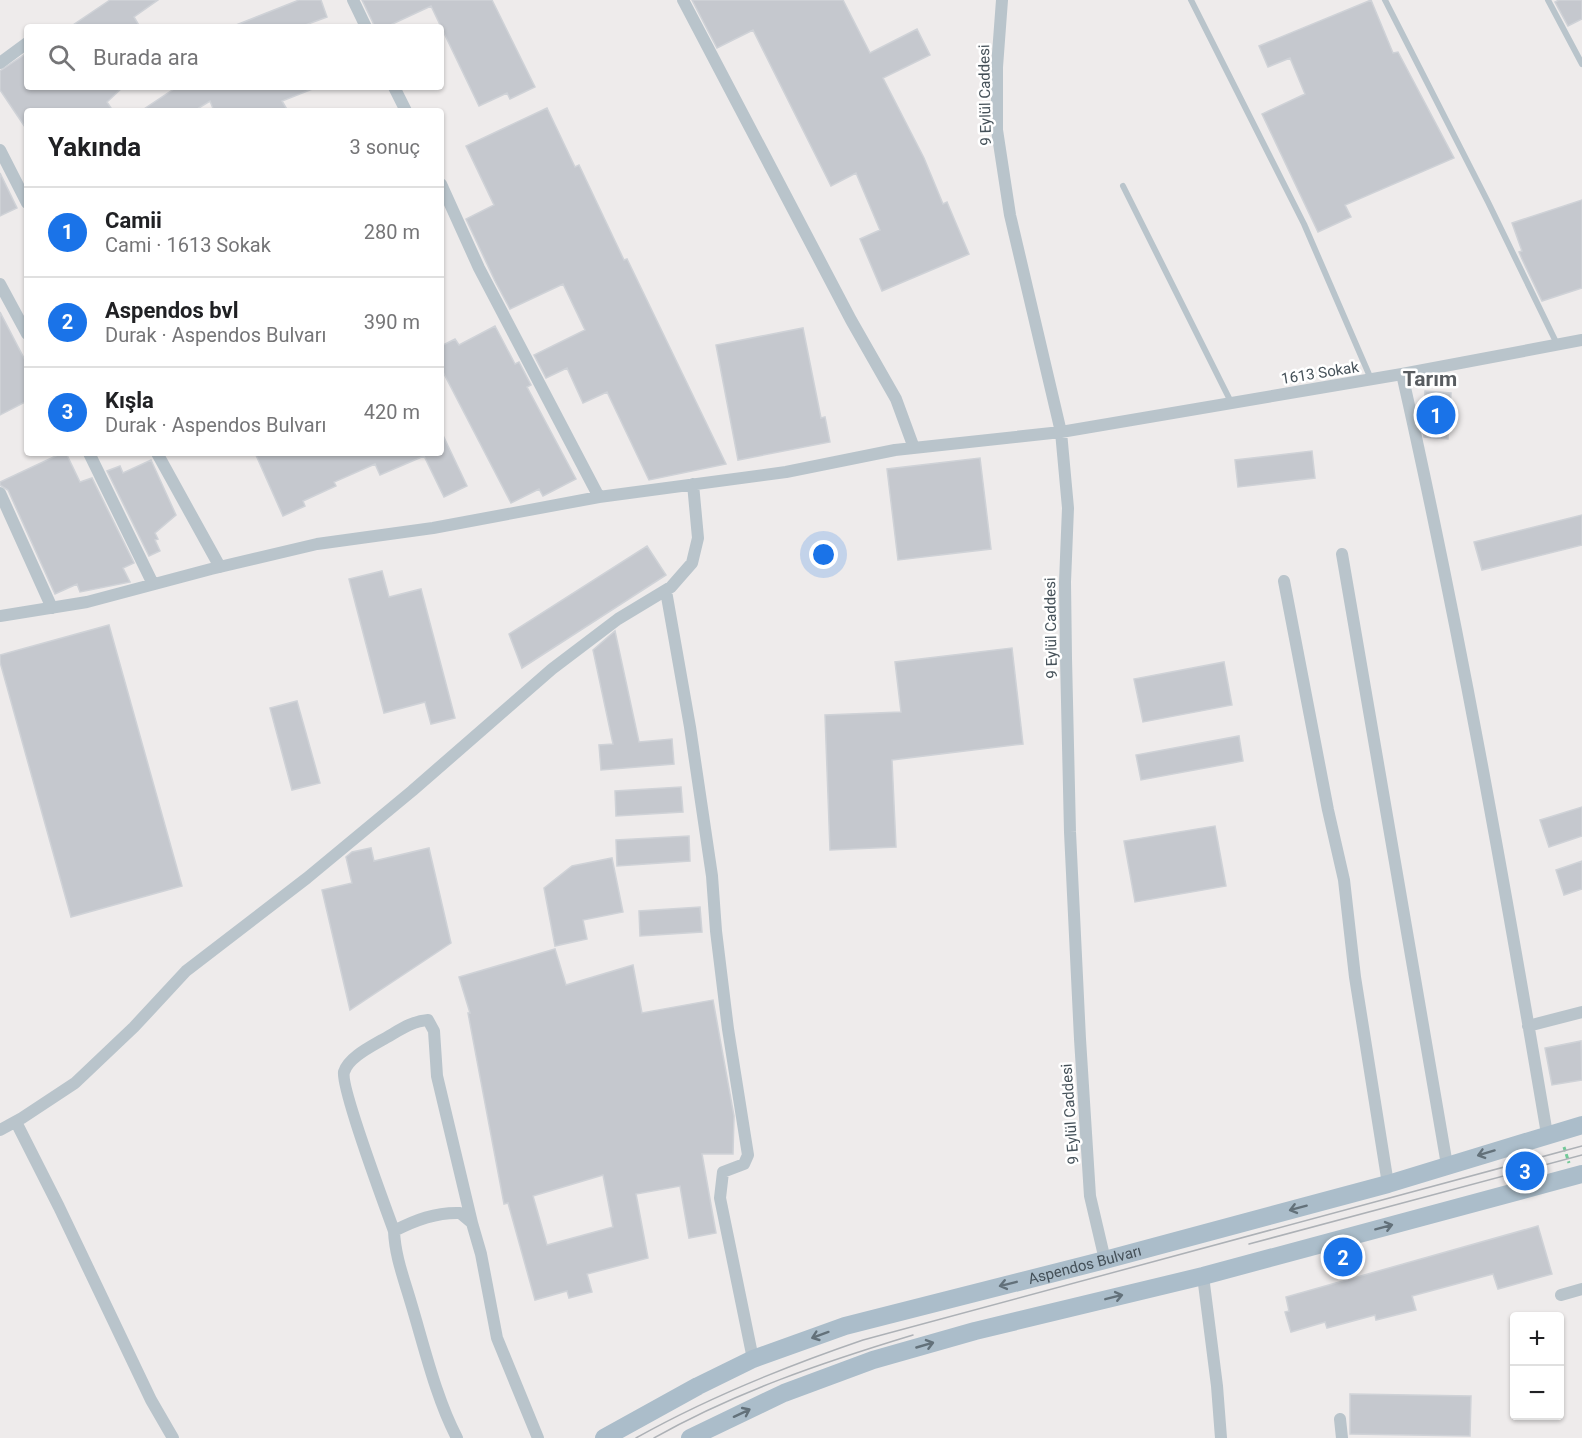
<!DOCTYPE html>
<html lang="tr">
<head>
<meta charset="utf-8">
<style>
  body { margin:0; font-family:Roboto,sans-serif; background:#f6f6f6; color:#202124 }
  .controls { position:absolute; right:18px; bottom:18px; display:grid; overflow:hidden; border-radius:6px; box-shadow:0 2px 4px #0004 }
  .controls button { width:54px; height:54px; display:grid; place-items:center; padding:0; border:0; border-bottom:2px solid #e0e0e0; background:#fff; color:#202124; font:30px sans-serif }
  .you { position:absolute; left:824px; top:555px; width:21px; height:21px; margin:-15px; border:4px solid #fff; border-radius:50%; background:#1a73e8; box-shadow:0 0 0 9px #1a73e833 }
  .badge { display:grid; place-items:center; width:39px; height:39px; border-radius:50%; background:#1a73e8; color:#fff; font-size:20px; font-weight:700 }
  .pin { position:absolute; translate:-50% -50%; border:3px solid #fff; box-shadow:0 2px 6px #0006 }
  .list { margin:0; padding:0; list-style:none }
  h2 { display:flex; justify-content:space-between; align-items:center; height:78px; margin:0; padding:0 24px; font-size:26px }
  h2 small { font-size:20px; font-weight:400; color:#757577 }
  .list li { display:grid; grid-template-columns:39px 1fr auto; gap:18px; align-items:center; box-sizing:border-box; height:90px; padding:0 24px; border-top:2px solid #e0e0e0 }
  .list b { display:block; font-size:22px; white-space:nowrap }
  .list p { margin:0; font-size:20px; white-space:nowrap; color:#757577 }
  .list em { font-size:20px; font-style:normal; color:#757577 }
  .icon { flex:none; width:33px; height:33px; fill:none; stroke:currentColor; stroke-width:2; stroke-linecap:round; stroke-linejoin:round }
  .map { position:relative; flex:none; width:1582px; height:1438px; overflow:hidden }
  .search { position:absolute; background:#fff; box-shadow:0 2px 4px #0004; left:24px; top:24px; width:420px; height:66px; display:flex; align-items:center; gap:15px; box-sizing:border-box; padding:0 21px; border-radius:6px; color:#757577; font-size:22px }
  .panel { position:absolute; background:#fff; box-shadow:0 2px 4px #0004; left:24px; top:108px; width:420px; height:348px; border-radius:6px }
  .map>svg:first-child { display:block }
  .building { fill:#c5c8ce; stroke:#cfd2d7; stroke-width:1.5; fill-rule:evenodd }
  .lines { fill:none; stroke-linecap:round; stroke-linejoin:round }
  .path { stroke:#72c998; stroke-width:3; stroke-dasharray:4.5 3; stroke-linecap:butt }
  .service { stroke:#b9c4cb; stroke-width:6 }
  .minor { stroke:#b9c4cb; stroke-width:12 }
  .primary { stroke:#abbdca; stroke-width:18 }
  .tram { stroke:#adb1b6; stroke-width:1.5 }
  .oneway { stroke:#63717a }
  .labels { text-anchor:middle; stroke-width:5; stroke-linejoin:round; paint-order:stroke }
  .street-label { font-size:15px; fill:#445058; stroke:#fff }
  .district-label { font-size:21px; font-weight:bold; fill:#585c60; stroke:#fff }
</style>
</head>
<body>
<div class="map">
<svg width="1582" height="1438" viewBox="0 0 1582 1438">
  <rect width="100%" height="100%" fill="#eeebeb"/>
  <path class="building" d="M110 0H158L134 17 140 27H70Z
    M299 0H321L327 17 300 27H231Z
    M362 0H492L535 87 510 99 507 93 479 106 431 6 386 27H375Z
    M692 0H843L870 53 917 29 930 55 883 78 924 158 943 204 947 202 969 254 882 291 860 239 880 230 856 173 831 186 753 30 717 48Z
    M1371 0 1393 53 1398 52 1454 158 1345 205 1351 217 1318 232 1262 114 1305 94 1290 58 1268 67 1259 46Z
    M1559 0H1582V19L1568 26 1555 2Z
    M27 53V87H123L107 102 113 111H27V130L0 90V71Z
    M177 87H315V88L282 101 288 111H214L210 101 194 111H141Z
    M547 108 575 167 579 165 624 260 627 259 726 464 649 480 607 392 583 403 567 368 546 378 534 355 585 330 563 284 510 309 495 281 466 219 494 205 466 146Z
    M0 173 17 208 0 216Z
    M1582 200V288L1542 301 1522 259 1519 252 1522 251 1512 223Z
    M0 312 27 364V401L0 415Z
    M495 326 515 364 519 362 531 385 527 387 576 479 543 496 539 489 511 503 441 368V346L455 339 459 345Z
    M803 328 821 418 825 417 830 442 738 460 716 345Z
    M1425 391 1451 393 1448 439 1424 437 1422 428Z
    M441 431 467 486 444 497 424 456 380 475 375 464 334 482 336 486 303 501 305 506 283 516 255 453H441Z
    M1312 451 1315 478 1238 487 1235 460Z
    M62 453H66L80 482 92 478 134 563 123 568 130 582 80 592 77 584 55 594 8 490 0 485V482Z
    M980 458 991 549 898 560 887 469Z
    M151 460 176 515 155 533 158 539 155 540 160 551 149 556 107 471 120 466 123 473Z
    M1582 515V545L1482 570 1474 542Z
    M647 546 666 575 522 668 509 634Z
    M382 571 389 597 421 589 455 718 431 724 425 702 384 713 349 579Z
    M109 625 182 886 71 917 0 662V655Z
    M615 631 639 742 672 739 674 764 601 770 599 745 613 744 593 650Z
    M1012 648 1023 744 892 760 896 847 830 850 825 715 901 712 895 662Z
    M1224 662 1232 705 1143 722 1134 679Z
    M297 701 320 783 292 790 270 708Z
    M1239 736 1243 761 1141 780 1136 755Z
    M681 787 683 812 616 816 615 791Z
    M1582 807V836L1549 847 1540 820Z
    M1215 826 1226 886 1135 902 1124 841Z
    M689 836 690 861 617 866 616 840Z
    M371 848 374 861 429 848 451 943 350 1010 322 890 352 883 346 857 352 852Z
    M612 858 623 912 583 920 587 939 555 946 544 888 572 866Z
    M1582 861V889L1564 895 1556 870Z
    M700 907 702 932 640 936 639 911Z
    M555 949 566 985 633 965 642 1013 713 1000 734 1116 733 1154H702L716 1233 689 1238 680 1186 636 1194 648 1258 587 1274 592 1292 569 1298 567 1291 535 1300 508 1203 504 1204 468 1013H470L459 977ZM603 1175 613 1227 547 1245 533 1196Z
    M1581 1041 1582 1080 1552 1085 1545 1048Z
    M1538 1226 1552 1274 1498 1289 1493 1274 1412 1296 1416 1310 1376 1320 1375 1315 1327 1328 1325 1322 1291 1332 1285 1312 1289 1311 1286 1297Z
    M1350 1394 1471 1396 1470 1436 1350 1434Z"/>
  <g class="lines">
    <path class="path" d="M1564 1147 1569 1163"/>
    <path class="service" d="M1191 0 1304 224 1371 379
      M1385 0 1488 202 1557 344
      M1548 0 1582 64
      M1123 186 1231 402"/>
    <path class="minor" d="M353 0 366 27
      M683 0 851 320 896 399 914 448
      M1002 0 997 67V130L1010 215 1061 432 1068 508 1065 582 1066 658 1070 832 1080 1039 1090 1196 1105 1260
      M0 63 27 43
      M394 87 406 111
      M0 150 27 203
      M441 184 479 268 599 497
      M0 284 27 334
      M1402 374C1459 626 1504 880 1547 1134
      M89 453 153 584
      M157 453 220 567
      M0 493 52 608
      M1342 554 1447 1165
      M1284 581 1328 810 1344 880 1355 977 1388 1184
      M666 591 690 727 712 876 716 931 728 1029 748 1155 744 1164 723 1172 720 1198 753 1359
      M0 616 87 602 211 569 317 544 433 528 599 497 786 472 895 450 1061 432 1402 374 1582 340
      M1528 1026 1582 1012
      M16 1122 59 1207 151 1400 173 1438
      M0 1130 22 1118 75 1083 134 1027 186 971 307 878 412 791 552 669 618 619 671 587 692 563 698 538 693 484
      M394 1231C415 1220 436 1212 460 1213L472 1223 481 1254 497 1338 538 1438
      M1203 1276 1217 1386 1221 1438
      M1561 1295 1582 1289
      M1340 1419 1342 1438
      M457 1438C436 1398 424 1346 411 1303 404 1279 395 1256 394 1231 386 1209 340 1086 344 1072 348 1058 370 1047 382 1040 397 1032 411 1021 428 1020L434 1031 437 1076 472 1223"/>
    <g class="primary">
      <path id="s1" d="M604 1438 698 1386 753 1359 845 1326 1105 1260 1388 1184 1582 1125"/>
      <path d="M690 1438 784 1393 873 1360 975 1331 1203 1276 1582 1174"/>
    </g>
    <path class="tram" d="M1249 1244 1582 1155
      M636 1438C709 1397 784 1367 863 1340L1582 1146
      M654 1438C735 1392 824 1362 913 1335"/>
  </g>
  <defs><path id="oneway-shaft" d="M-6 0H5M1.5-3L5.5 0L1.5 3" fill="none" stroke-width="1.6" stroke-linecap="round" stroke-linejoin="round" transform="scale(1.5)"/></defs>
  <g class="oneway">
    <use href="#oneway-shaft" transform="translate(1486 1153) rotate(163)"/>
    <use href="#oneway-shaft" transform="translate(1298 1208) rotate(165)"/>
    <use href="#oneway-shaft" transform="translate(1384 1227) rotate(-15)"/>
    <use href="#oneway-shaft" transform="translate(1008 1284) rotate(166)"/>
    <use href="#oneway-shaft" transform="translate(1114 1297) rotate(-14)"/>
    <use href="#oneway-shaft" transform="translate(820 1335) rotate(160)"/>
    <use href="#oneway-shaft" transform="translate(925 1345) rotate(-16)"/>
    <use href="#oneway-shaft" transform="translate(742 1413) rotate(-25)"/>
  </g>
  <g class="labels">
    <g class="street-label">
      <text transform="translate(985 95) rotate(-91)" y="5">9 Eylül Caddesi</text>
      <text transform="translate(1320 373) rotate(-9)" y="5">1613 Sokak</text>
      <text transform="translate(1051 628) rotate(-91)" y="5">9 Eylül Caddesi</text>
      <text transform="translate(1070 1114) rotate(-94)" y="5">9 Eylül Caddesi</text>
      <text dy="5" stroke="none"><textPath href="#s1" startOffset="514">Aspendos Bulvarı</textPath></text>
    </g>
    <g class="district-label">
      <text x="1430" y="386">Tarım</text>
    </g>
  </g>
</svg>
<div class="controls">
<button>+</button>
<button>−</button>
</div>
<div class="you"></div>
<div class="pin badge" style="left:1436px;top:415px">1</div>
<div class="pin badge" style="left:1343px;top:1257px">2</div>
<div class="pin badge" style="left:1525px;top:1171px">3</div>
<div class="search"><svg class="icon" aria-label="search" viewBox="0 0 24 24"><circle cx="10" cy="10" r="6"/><path d="M15 15l6 6"/></svg>Burada ara</div>
<section class="panel">
<h2>Yakında<small>3 sonuç</small></h2>
<ul class="list">
<li><span class="badge">1</span><div><b>Camii</b><p>Cami · 1613 Sokak</p></div><em>280 m</em></li>
<li><span class="badge">2</span><div><b>Aspendos bvl</b><p>Durak · Aspendos Bulvarı</p></div><em>390 m</em></li>
<li><span class="badge">3</span><div><b>Kışla</b><p>Durak · Aspendos Bulvarı</p></div><em>420 m</em></li>
</ul>
</section>
</div>
</body>
</html>
